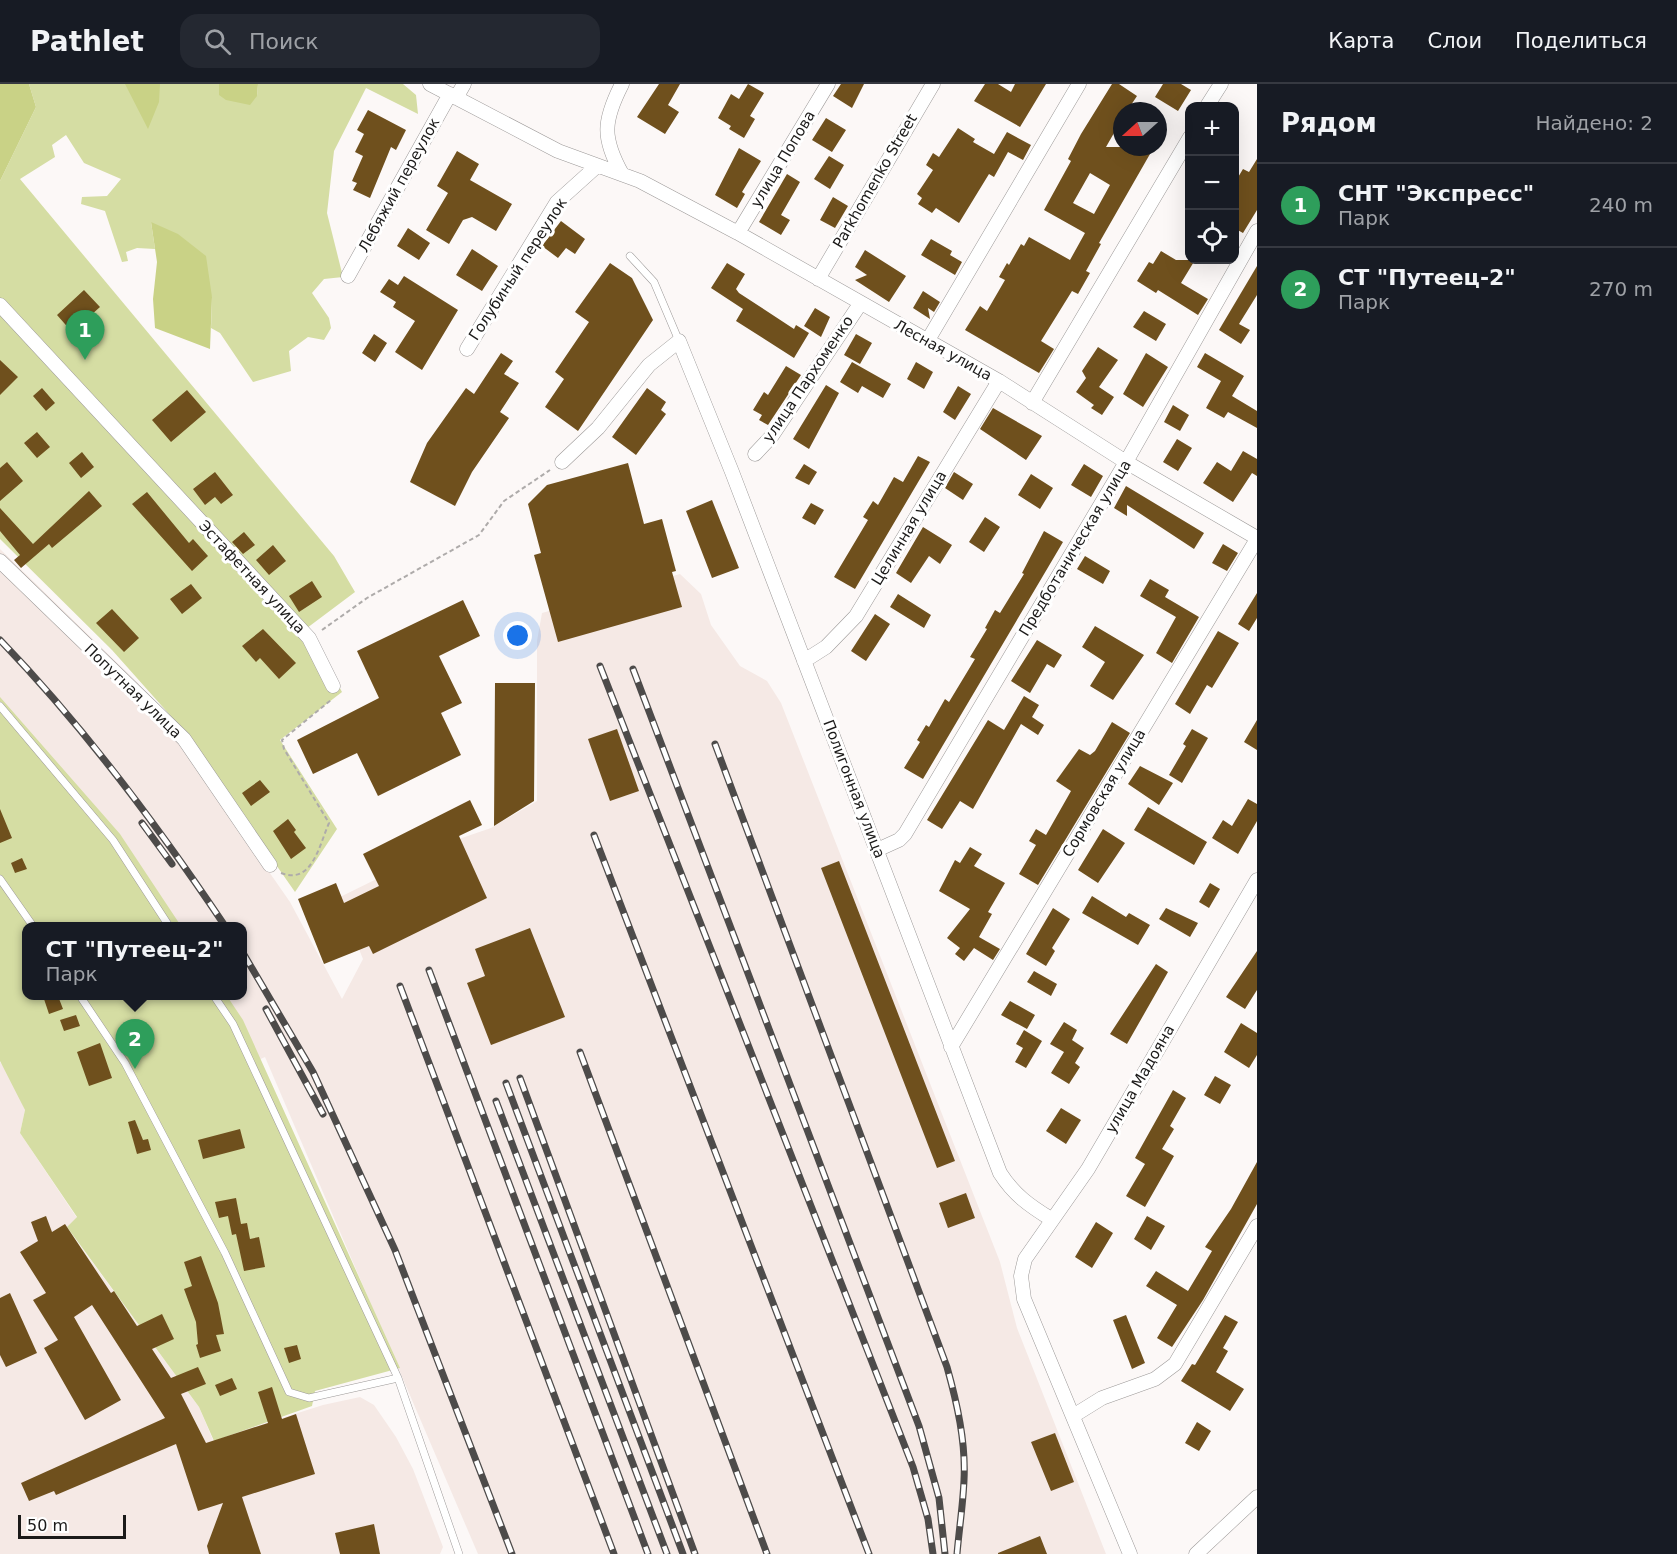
<!DOCTYPE html>
<html lang="ru">
<head>
<meta charset="utf-8">
<style>
  body { margin:0; font-family:"DejaVu Sans",sans-serif; background:#242831; color:#f1f3f6 }
  .controls { position:absolute; right:18px; top:18px; display:grid; overflow:hidden; border-radius:12px; box-shadow:0 6px 24px #0002 }
  .controls button { width:54px; height:54px; display:grid; place-items:center; padding:0; border:0; border-bottom:2px solid #363941; background:#171b24; color:#f1f3f6; font:30px sans-serif }
  .compass { position:absolute; left:1113px; top:18px; width:54px; height:54px; border-radius:50%; background:#171b24; box-shadow:0 6px 24px #0002; rotate:249deg }
  .scale { position:absolute; left:18px; bottom:15px; width:108px; box-sizing:border-box; padding-left:6px; border:3px solid #1b1a19; border-top:0; font-size:16px; line-height:21px; white-space:nowrap; color:#1b1a19; -webkit-text-stroke:4px #fff; paint-order:stroke }
  .you { position:absolute; left:518px; top:552px; width:21px; height:21px; margin:-15px; border:4px solid #fff; border-radius:50%; background:#1a73e8; box-shadow:0 0 0 9px #1a73e833 }
  .badge { display:grid; place-items:center; width:39px; height:39px; border-radius:50%; background:#2563eb; color:#fff; font-size:20px; font-weight:700 }
  .pin { position:absolute; translate:-50% -50px; filter:drop-shadow(0 2px 3px #0008) }
  .pin::after { content:''; position:absolute; top:32px; width:21px; height:18px; background:inherit; clip-path:polygon(0 0,100% 0,50% 100%) }
  .popup { position:absolute; left:22px; top:838px; width:225px; height:78px; box-sizing:border-box; display:grid; place-content:center; border-radius:12px; background:#171b24; filter:drop-shadow(0 2px 4px #0005); font-size:20px; white-space:nowrap; color:#9ea1a6 }
  .popup b { font-size:22px; color:#f1f3f6 }
  .popup::after { content:''; position:absolute; left:50%; top:100%; margin-left:-12px; border:12px solid transparent; border-top-color:#171b24 }
  .list { margin:0; padding:0; list-style:none }
  h2 { display:flex; justify-content:space-between; align-items:center; height:78px; margin:0; padding:0 24px; font-size:26px }
  h2 small { font-size:20px; font-weight:400; color:#9ea1a6 }
  .list li { display:grid; grid-template-columns:39px 1fr auto; gap:18px; align-items:center; box-sizing:border-box; height:84px; padding:0 24px; border-top:2px solid #363941 }
  .list b { display:block; font-size:22px; white-space:nowrap }
  .list p { margin:0; font-size:20px; white-space:nowrap; color:#9ea1a6 }
  .list em { font-size:20px; font-style:normal; color:#9ea1a6 }
  .icon { flex:none; width:33px; height:33px; fill:none; stroke:currentColor; stroke-width:2; stroke-linecap:round; stroke-linejoin:round }
  .map { position:relative; flex:none; width:1257px; height:1470px; overflow:hidden }
  header { display:flex; align-items:center; gap:36px; box-sizing:border-box; height:84px; padding:0 30px; background:#171b24; border-bottom:2px solid #363941 }
  header strong { font-size:28px }
  nav { display:flex; gap:33px; margin-inline-start:auto; font-size:21px }
  .search { width:420px; height:54px; background:#242831; display:flex; align-items:center; gap:15px; box-sizing:border-box; padding:0 21px; border-radius:18px; color:#9ea1a6; font-size:22px }
  main { display:flex }
  aside { flex:1; background:#171b24 }
  .map>svg:first-child { display:block }
  .built { fill:#f5e9e5 }
  .green { fill:#d5dda3 }
  .forest { fill:#c9d286 }
  .building { fill:#6f501d; fill-rule:evenodd }
  .lines { fill:none; stroke-linecap:round; stroke-linejoin:round }
  .service-casing { stroke:#9c9998; stroke-width:8 }
  .minor-casing { stroke:#9c9998; stroke-width:15 }
  .path { stroke:#aeabaa; stroke-width:2; stroke-dasharray:4.5 3; stroke-linecap:butt }
  .service { stroke:#fff; stroke-width:7 }
  .minor { stroke:#fff; stroke-width:14 }
  .rail-casing { stroke:#4d4b4a; stroke-width:7 }
  .rail { stroke:#fff; stroke-width:4.5; stroke-dasharray:14; stroke-linecap:butt }
  .labels { text-anchor:middle; stroke-width:6; stroke-linejoin:round; paint-order:stroke }
  .street-label { font-size:15px; fill:#1b1a19; stroke:#fff }
</style>
</head>
<body>
<header>
<strong>Pathlet</strong>
<div class="search"><svg class="icon" aria-label="search" viewBox="0 0 24 24"><circle cx="10" cy="10" r="6"/><path d="M15 15l6 6"/></svg>Поиск</div>
<nav><a>Карта</a><a>Слои</a><a>Поделиться</a></nav>
</header>
<main>
<div class="map">
<svg width="1257" height="1470" viewBox="0 0 1257 1470">
  <rect width="100%" height="100%" fill="#fcf8f7"/>
  <path class="built" d="M0 465 138 599 290 818 342 915 363 875 338 814 456 756 491 744 537 717V557L542 529 680 490 701 510 711 541 740 582 767 597 781 619 1000 1178 1017 1244 1106 1470H478L265 973 239 985 197 912H243V842H157L0 652Z
    M0 978 11 994 25 1026 20 1049 77 1134 67 1144 199 1323 213 1356 323 1321 360 1313 374 1321 396 1353 413 1385 443 1463 440 1470H0Z"/>
  <path class="green" d="M29 0H219V11L257 12 258 0H403L416 11 418 30 366 4 334 67 327 129 343 193 324 195 312 209 329 234 331 244 324 256 308 253 289 267 291 287 253 298 220 249 211 244 212 213 151 138 155 165 137 164 126 168 128 177 122 178 105 127 81 120 82 113 107 112 121 95 84 79 66 51 52 61 55 73 20 95 334 472 355 508 307 544 342 608 280 656 337 745 295 808 177 639 112 566 0 455V97L36 23Z
    M0 613 120 750 181 842H27V912H227L243 936 400 1284 315 1307 312 1322 214 1357 199 1323 67 1143 77 1133 20 1049 25 1026 0 977Z"/>
  <path class="forest" d="M0 0H29L36 23 0 97Z
    M125 0H160L159 18 148 45Z
    M219 0H258L257 12 250 21 226 16 219 11Z
    M151 138 178 150 206 172 212 213 210 265 155 244 153 215 157 178Z"/>
  <path class="building" d="M659 0H680L668 21 679 28 665 50 637 33Z
    M748 0 764 9 750 32 755 35 744 54 729 45 731 42 718 34 731 10 739 15Z
    M841 0H864L852 24 833 12Z
    M985 0H998L1011 8 1015 0H1046L1020 43 974 17Z
    M1112 0H1119L1137 12 1127 27H1122V35L1106 63H1154L1099 159 1101 160 1086 187 1090 189 1078 210 1072 207 1041 257 1054 265 1039 289 965 246 980 222 987 227 1005 196 999 193 1007 179 1009 181 1021 160 1024 162 1029 153 1070 176 1085 149 1044 126 1071 77 1068 75 1081 50ZM1090 89 1110 101 1094 130 1073 119Z
    M1163 0H1181L1191 6 1178 27 1155 13Z
    M368 26 406 46 396 66 391 63 370 114 353 106 357 99 352 97 363 72 355 68 364 50 357 46Z
    M826 34 846 46 832 68 812 56Z
    M958 44 975 55 973 58 994 70 1007 48 1031 61 1023 76 1008 68 994 93 989 90 959 139 936 124 932 129 918 120 922 114 917 110 933 86 926 81 933 69 939 73Z
    M739 64 761 77 742 108 745 110 737 124 715 111Z
    M457 67 479 80 470 96 512 120 496 147 472 133 463 136 449 160 426 146 448 109 437 102Z
    M829 72 844 81 830 105 814 95Z
    M1257 75V126L1243 149 1234 144V100L1243 85 1249 88Z
    M787 90 800 98 781 131 790 136 781 151 759 138Z
    M833 113 848 122 835 144 820 136Z
    M561 137 585 155 575 170 566 164 558 174 542 162Z
    M408 144 430 159 419 176 397 162Z
    M931 155 952 167 950 171 962 178 955 191 921 171Z
    M472 165 498 182 482 207 456 191Z
    M865 166 906 192 889 218 855 196 867 191 855 183Z
    M1161 167 1176 176H1195L1181 199 1208 215 1198 231 1158 206 1156 209 1137 197 1149 178 1153 180Z
    M610 179 632 194 653 236 578 347 545 323 564 295 555 288 589 238 575 228Z
    M727 179 745 190 736 205 739 209 794 245 796 241 809 249 794 274 736 237 743 225 711 204Z
    M1257 182V211L1239 240 1250 246 1241 260 1219 246Z
    M404 192 458 226 422 286 395 268 415 237 393 223 396 218 380 208 389 195 398 201Z
    M84 206 100 223 72 248 57 231Z
    M923 207 940 218 934 228 928 224 930 235 913 224Z
    M815 224 830 233 821 253 804 242Z
    M1144 227 1166 240 1156 257 1133 243Z
    M374 250 387 259 375 278 362 269Z
    M856 250 872 259 860 280 844 271Z
    M1098 263 1118 276 1099 303 1114 313 1102 331 1091 324 1094 321 1076 308 1086 294 1082 287Z
    M501 269 513 277 504 290 519 299 500 328 509 334 472 388 455 422 410 398 427 359 466 304 474 310Z
    M1146 269 1168 283 1143 323 1123 310Z
    M1205 269 1244 292 1232 312 1257 327V344L1228 328 1224 334 1206 324 1221 297 1197 283Z
    M0 276 18 293 0 311Z
    M852 278 891 300 883 314 862 302 858 309 840 298Z
    M916 278 933 288 924 305 907 295Z
    M786 282 801 291 768 341 759 336 762 331 753 326 764 308 768 311Z
    M826 301 839 309 809 365 793 355Z
    M958 302 971 310 955 336 943 328Z
    M42 304 55 319 46 327 33 312Z
    M647 304 666 318 661 326 666 330 636 371 612 353Z
    M187 306 206 328 171 358 152 336Z
    M1173 321 1189 331 1180 347 1164 338Z
    M993 324 1042 352 1026 376 980 345Z
    M37 348 50 363 37 374 24 359Z
    M1177 355 1192 364 1178 387 1163 378Z
    M1243 367 1257 375V392L1252 389 1233 418 1203 399 1217 378 1231 387Z
    M82 368 94 383 81 394 69 379Z
    M918 372 930 378 855 505 834 493 868 436 863 433 873 417 878 421 894 393 903 398Z
    M7 378 23 397 0 417V384Z
    M628 379 644 440 662 435 676 487 672 488 682 523 558 558 534 471 541 469 528 420 547 401Z
    M804 380 817 388 809 401 795 394Z
    M1084 380 1103 392 1091 413 1071 401Z
    M215 388 233 411 221 420 215 413 205 421 193 405Z
    M954 388 973 400 963 416 945 404Z
    M1031 390 1053 404 1040 425 1018 411Z
    M1126 402 1204 449 1194 465 1127 421V432L1114 424Z
    M89 407 102 422 52 464 49 460 21 484 14 476 20 471 0 447V424L33 460Z
    M147 408 189 459 193 455 208 472 192 487 132 420Z
    M712 416 739 484 712 494 686 427Z
    M811 419 824 426 815 441 802 434Z
    M985 433 1000 443 984 468 969 458Z
    M923 443 952 461 940 480 929 472 911 499 896 489Z
    M1044 447 1063 458 923 695 904 684 920 658 917 656 926 641 929 643 945 615 949 618 975 575 970 573 987 545 985 544 995 526 1000 529 1024 490 1022 489Z
    M244 448 255 461 243 470 232 458Z
    M1223 460 1238 469 1227 487 1212 479Z
    M273 461 286 477 269 491 256 476Z
    M1085 472 1110 487 1103 500 1077 485Z
    M1150 495 1169 506 1165 513 1199 533 1172 579 1156 569 1176 533 1140 512Z
    M312 497 322 513 299 528 289 512Z
    M191 500 202 514 182 530 170 515Z
    M1257 509V534L1249 547 1238 540Z
    M898 510 931 531 924 544 890 523Z
    M463 516 480 552 439 572 462 619 441 629 461 671 378 712 357 669 313 690 297 656 379 614 357 567Z
    M112 525 139 554 124 568 96 539Z
    M875 530 890 540 866 577 851 567Z
    M1095 542 1144 571 1113 616 1090 602 1105 578 1082 563Z
    M263 545 296 579 279 595 260 574 256 578 242 562Z
    M1218 547 1239 559 1212 604 1207 601 1190 630 1175 620Z
    M1037 556 1062 571 1054 584 1047 580 1030 609 1011 597Z
    M495 599H535L534 717 494 742Z
    M1024 612 1039 621 1032 633 1044 641 1038 651 1021 640 973 725 960 717 942 745 927 736 988 636 1004 646Z
    M1257 636V666L1244 658Z
    M1112 638 1130 649 1038 801 1019 790 1036 761 1029 757 1036 745 1046 751 1071 707 1056 697 1079 665 1090 671 1095 667Z
    M617 645 639 707 610 717 588 655Z
    M1192 645 1208 654 1182 699 1169 691 1186 662 1183 660Z
    M1140 682 1173 699 1159 721 1128 700Z
    M260 696 270 708 251 722 242 709Z
    M1248 715 1257 720V737L1238 770 1212 754 1223 736 1232 742Z
    M470 716 482 741 459 752 487 814 373 870 369 862 324 880 298 815 336 799 344 819 379 802 363 770Z
    M1148 723 1207 758 1194 781 1134 746Z
    M0 725 12 754 0 759Z
    M288 735 296 746 294 748 306 764 291 775 273 747Z
    M1103 745 1125 759 1098 799 1078 786Z
    M970 763 982 770 974 782 1005 799 988 828 992 830 979 853 1000 865 993 876 974 864 964 877 955 870 960 864 947 854 970 825 939 807 955 776 960 779Z
    M22 774 27 785 15 789 11 779Z
    M839 777 955 1077 937 1084 821 784Z
    M1210 799 1220 805 1209 824 1199 818Z
    M1092 812 1126 833 1129 829 1150 841 1138 861 1082 829Z
    M1053 824 1070 835 1052 864 1055 867 1046 882 1026 870Z
    M1166 824 1198 839 1190 853 1159 835Z
    M530 844 565 933 491 961 467 899 485 892 475 865Z
    M1257 867V906L1245 925 1226 913Z
    M1156 880 1168 888 1127 960 1110 950Z
    M1034 887 1057 900 1051 912 1027 898Z
    M43 912H58L63 925 49 930Z
    M1010 917 1035 931 1027 945 1001 931Z
    M76 931 80 942 64 947 60 936Z
    M1064 938 1077 946 1072 956 1084 964 1075 979 1080 983 1069 1000 1051 989 1064 968 1050 960Z
    M1241 939 1257 949V971L1249 984 1224 968Z
    M1024 946 1042 957 1026 984 1015 978 1023 964 1016 960Z
    M100 959 112 994 89 1002 77 968Z
    M1215 992 1231 1001 1220 1020 1204 1011Z
    M1173 1006 1186 1014 1170 1042 1174 1045 1162 1065 1174 1072 1145 1123 1126 1112 1145 1080 1135 1074Z
    M1061 1024 1081 1036 1066 1060 1046 1047Z
    M135 1036 143 1056 148 1055 151 1066 137 1070 128 1038Z
    M240 1045 245 1064 203 1075 198 1056Z
    M1257 1078V1120L1203 1216 1172 1263 1157 1254 1177 1221 1146 1202 1156 1187 1188 1207 1212 1167 1205 1163 1231 1125Z
    M966 1109 975 1134 948 1144 939 1119Z
    M236 1114 241 1140 247 1139 250 1155 259 1153 265 1183 244 1187 236 1150 232 1151 228 1132 219 1134 215 1118Z
    M46 1132 52 1148 65 1140 111 1209 114 1207 137 1242 162 1230 174 1255 152 1265 171 1294 198 1283 206 1300 181 1310 206 1359 268 1339 258 1308 272 1303 282 1335 296 1330 315 1390 242 1413 261 1470H209L207 1462 223 1419 198 1427 176 1360 56 1411 54 1407 29 1417 21 1399 165 1334 92 1221 74 1233 121 1316 85 1336 44 1264 58 1256 33 1216 46 1209 20 1168 38 1157 31 1138Z
    M1147 1132 1165 1142 1151 1166 1134 1155Z
    M1096 1138 1113 1149 1092 1184 1075 1173Z
    M201 1172 218 1219 224 1250 216 1251 221 1267 200 1274 196 1261 198 1260 196 1238 184 1205 192 1202 184 1178Z
    M10 1209 37 1269 6 1283 0 1271V1214Z
    M1126 1231 1145 1279 1132 1285 1113 1236Z
    M1225 1231 1238 1238 1223 1264 1228 1267 1216 1288 1244 1305 1230 1327 1181 1297 1192 1280 1195 1281Z
    M297 1261 301 1275 289 1279 284 1264Z
    M232 1294 237 1305 220 1312 215 1301Z
    M1197 1338 1211 1347 1199 1367 1185 1359Z
    M1055 1349 1074 1398 1051 1407 1031 1358Z
    M374 1440 380 1470H340L335 1449Z
    M1040 1452 1047 1470H998V1469Z"/>
  <g class="lines">
    <g class="service-casing">
      <path id="service" d="M630 172 654 198 679 257
        M0 622 113 756 169 842
        M0 795 33 842
        M80 912 125 979 225 1169 289 1308 309 1314 398 1294
        M214 912 233 940 398 1294 459 1470"/>
    </g>
    <g class="minor-casing">
      <path id="minor" d="M430 0 558 67 640 97 738 149 999 297 1126 378 1257 454
        M622 0C603 37 602 54 622 90
        M456 14 464 0
        M1207 22 1221 0
        M738 149 828 0
        M348 192 450 10
        M818 195 933 0
        M0 221 309 554 333 602
        M928 256 1079 0
        M467 265 557 118 597 82
        M1032 319 1190 53
        M755 370 771 353 860 220
        M562 378 598 344 649 281 679 257 732 388 1000 1089C1014 1111 1030 1122 1051 1135
        M0 477 184 655 270 781
        M804 577 826 563 856 532 999 297
        M877 766 899 756 905 750 1126 378 1257 147
        M951 963 1257 455
        M1073 1332 1102 1314 1155 1295 1175 1280 1257 1142
        M1130 1470 1024 1215 1021 1192 1025 1175 1088 1085 1257 796
        M1196 1470 1257 1413"/>
    </g>
    <path class="path" d="M322 546 367 514 479 451 504 417 550 386
      M281 789C312 801 319 762 329 739L284 665 282 656 331 616"/>
    <use href="#service" class="service"/>
    <use href="#minor" class="minor"/>
    <g class="rail-casing">
      <path id="rail" d="M0 556C84 643 158 742 225 842
        M600 582 913 1383 928 1435 933 1470
        M633 585 919 1342 939 1414 945 1470
        M715 660 947 1283C957 1319 966 1358 964 1396 963 1421 959 1446 957 1470
        M142 739 172 780
        M594 751 869 1470
        M243 869 313 988 395 1166 512 1470
        M429 886 648 1470
        M400 902 614 1470
        M266 925 323 1030
        M580 968 767 1470
        M520 994 695 1470
        M506 999 683 1470
        M496 1017 667 1470"/>
    </g>
    <use href="#rail" class="rail"/>
  </g>
  <g class="labels">
    <g class="street-label">
      <text transform="translate(783 75) rotate(-59)" y="5">улица Попова</text>
      <text transform="translate(875 97) rotate(-60)" y="5">Parkhomenko Street</text>
      <text transform="translate(399 101) rotate(-61)" y="5">Лебяжий переулок</text>
      <text transform="translate(518 185) rotate(-57)" y="5">Голубиный переулок</text>
      <text transform="translate(943 266) rotate(29)" y="5">Лесная улица</text>
      <text transform="translate(808 295) rotate(-56)" y="5">улица Пархоменко</text>
      <text transform="translate(909 444) rotate(-59)" y="5">Целинная улица</text>
      <text transform="translate(1075 464) rotate(-59)" y="5">Предботаническая улица</text>
      <text transform="translate(252 493) rotate(47)" y="5">Эстафетная улица</text>
      <text transform="translate(133 607) rotate(44)" y="5">Попутная улица</text>
      <text transform="translate(854 705) rotate(69)" y="5">Полигонная улица</text>
      <text transform="translate(1104 709) rotate(-59)" y="5">Сормовская улица</text>
      <text transform="translate(1140 995) rotate(-60)" y="5">улица Мадояна</text>
    </g>
  </g>
</svg>
<div class="controls">
<button>+</button>
<button>−</button>
<button><svg class="icon" aria-label="locate" viewBox="0 0 24 24"><circle cx="12" cy="12" r="6"/><path d="M12 2v4M12 18v4M2 12h4M18 12h4"/></svg></button>
</div>
<svg class="compass" viewBox="-18 -18 36 36"><path d="M0-13l5 13h-10z" fill="#e53935"/><path d="M0 13l5-13h-10z" fill="#9ea1a6"/></svg>
<div class="scale">50 m</div>
<div class="you"></div>
<div class="pin badge" style="left:85px;top:276px;background:#2e9e5b">1</div>
<div class="pin badge" style="left:135px;top:985px;background:#2e9e5b">2</div>
<div class="popup"><b>СТ &quot;Путеец-2&quot;</b>Парк</div>
</div>
<aside>
<h2>Рядом<small>Найдено: 2</small></h2>
<ul class="list">
<li><span class="badge" style="background:#2e9e5b">1</span><div><b>СНТ &quot;Экспресс&quot;</b><p>Парк</p></div><em>240 m</em></li>
<li><span class="badge" style="background:#2e9e5b">2</span><div><b>СТ &quot;Путеец-2&quot;</b><p>Парк</p></div><em>270 m</em></li>
</ul>
</aside>
</main>
</body>
</html>
